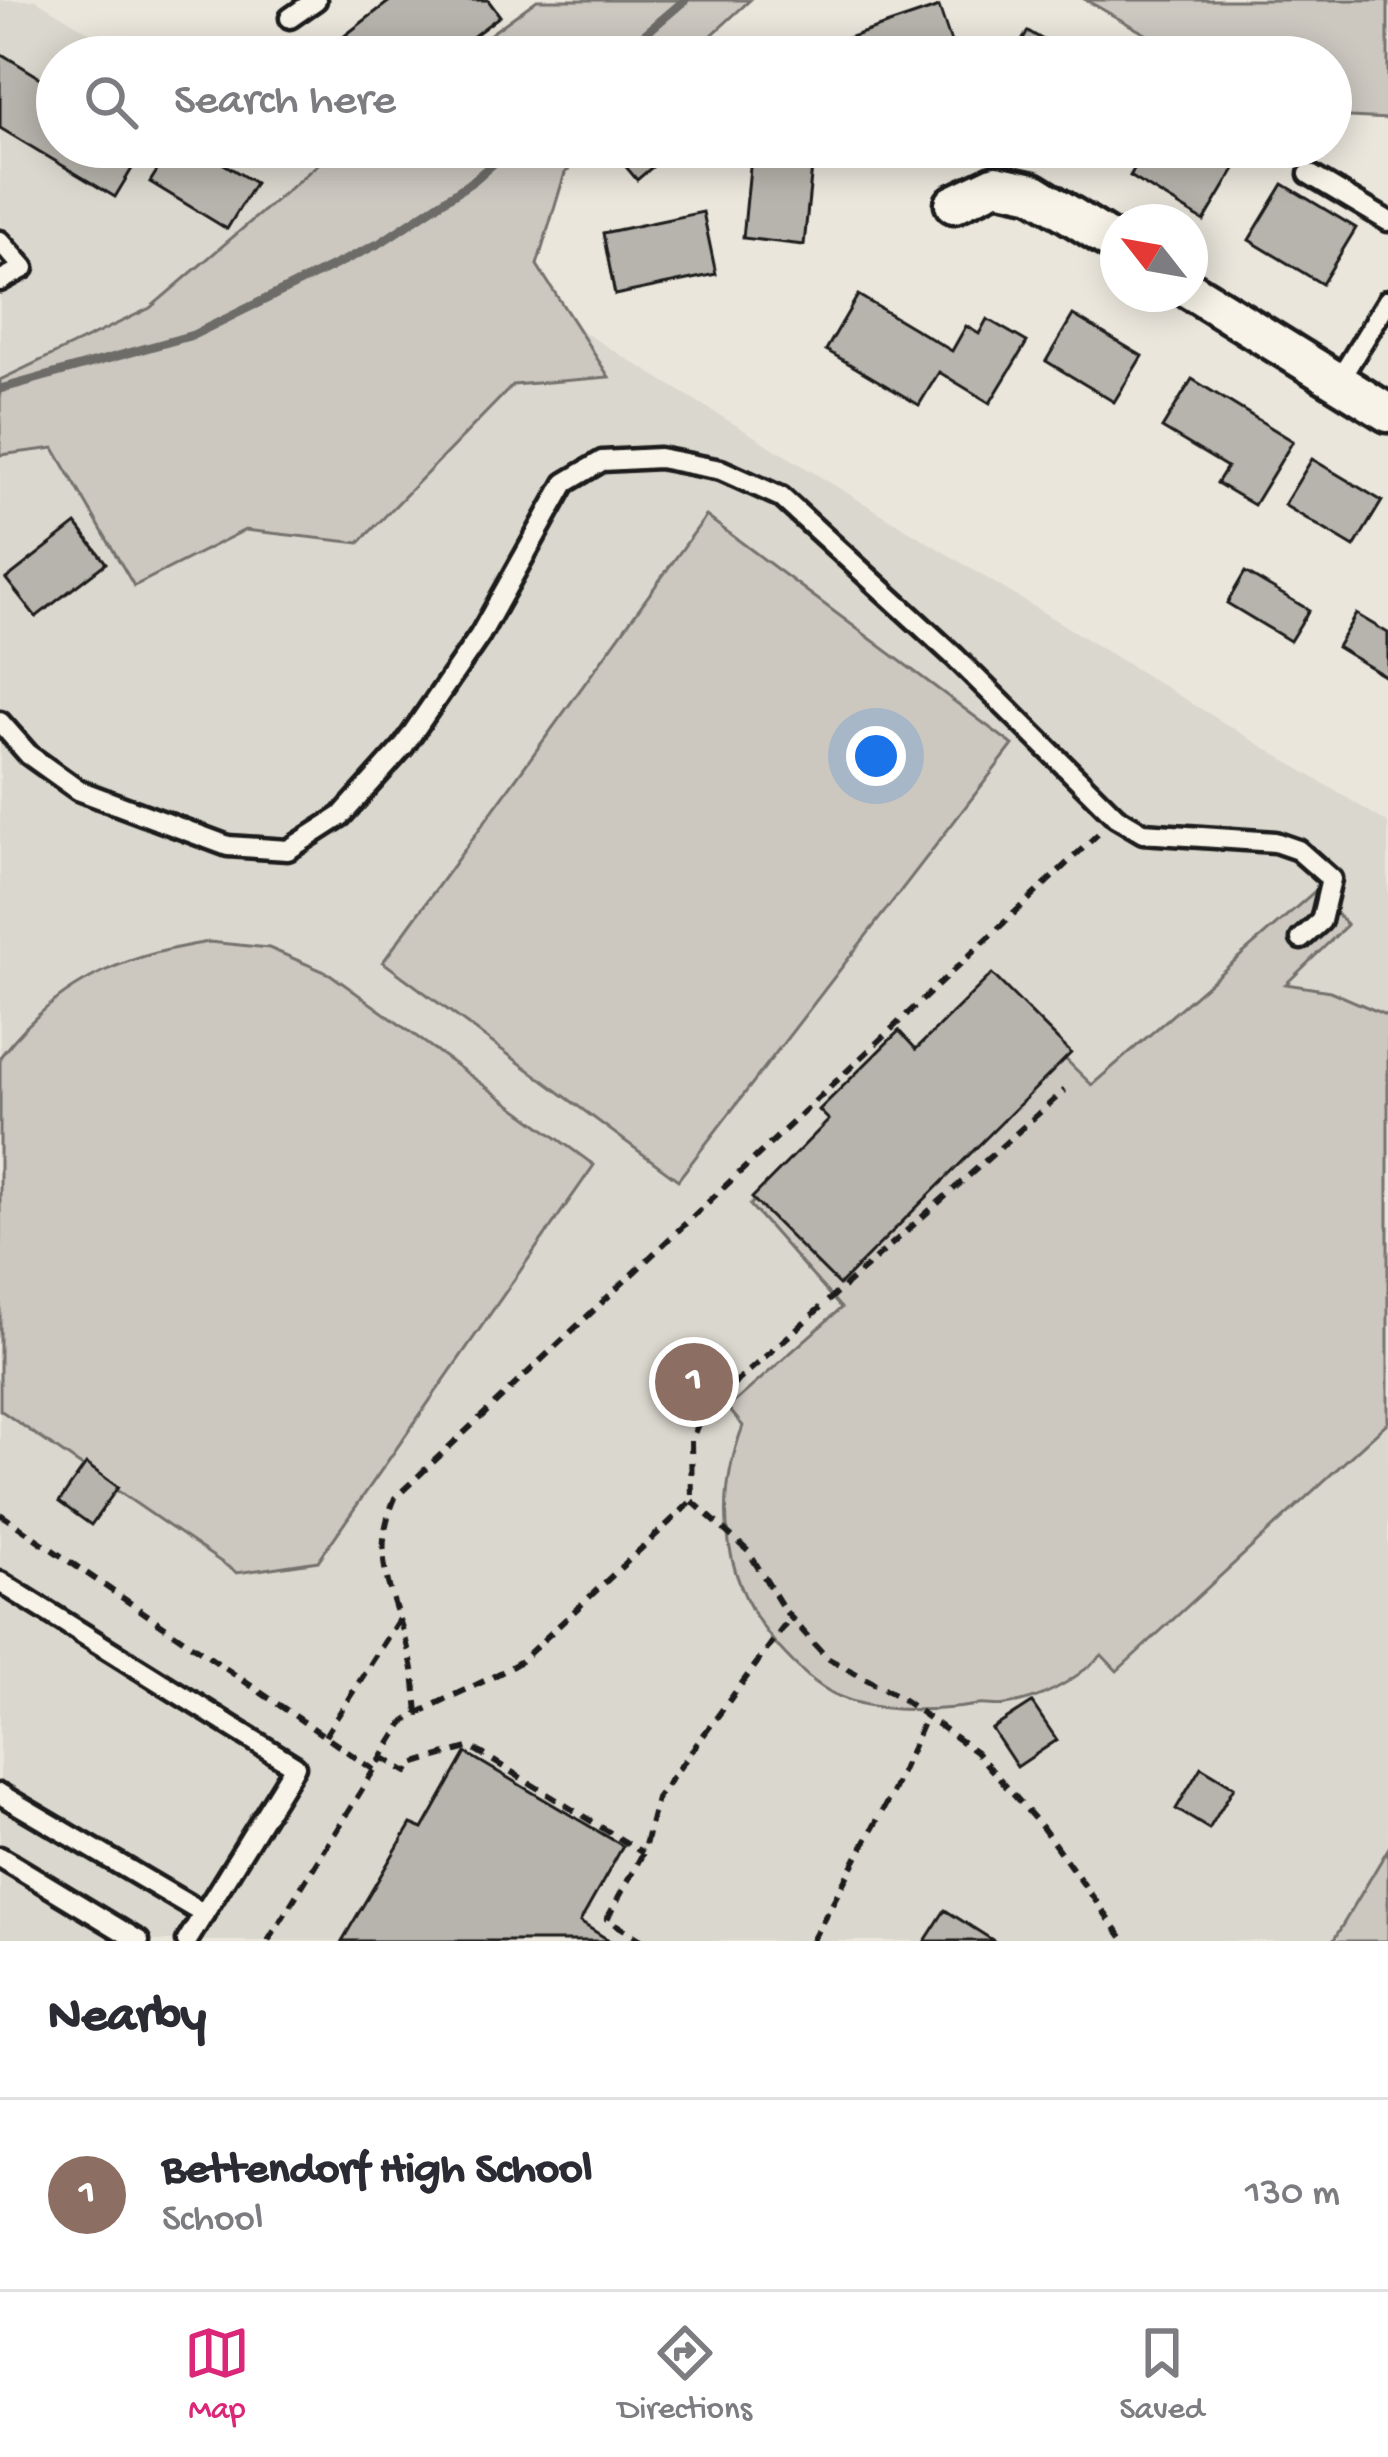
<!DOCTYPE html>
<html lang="en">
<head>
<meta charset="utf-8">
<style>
  body { margin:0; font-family:"Gochi Hand",sans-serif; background:#f7f7f7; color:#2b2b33 }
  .compass { position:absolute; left:1100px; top:204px; width:108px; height:108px; border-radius:50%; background:#fff; box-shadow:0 6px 30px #0003; rotate:301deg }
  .you { position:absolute; left:876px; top:756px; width:42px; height:42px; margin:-30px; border:9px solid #fff; border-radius:50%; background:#1a73e8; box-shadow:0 0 0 18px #1a73e833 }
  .badge { display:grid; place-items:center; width:78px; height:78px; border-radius:50%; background:#db2777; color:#fff; font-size:39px; font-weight:700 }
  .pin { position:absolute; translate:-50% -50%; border:6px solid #fff; box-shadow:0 3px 12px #0006 }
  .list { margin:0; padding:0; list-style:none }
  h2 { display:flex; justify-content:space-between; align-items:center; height:156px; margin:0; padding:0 48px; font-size:51px }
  h2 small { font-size:39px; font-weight:400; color:#7c7c81 }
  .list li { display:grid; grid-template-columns:78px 1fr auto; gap:36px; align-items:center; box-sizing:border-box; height:192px; padding:0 48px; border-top:3px solid #e1e1e2 }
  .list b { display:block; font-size:45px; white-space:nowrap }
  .list p { margin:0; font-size:39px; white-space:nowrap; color:#7c7c81 }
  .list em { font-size:39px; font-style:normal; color:#7c7c81 }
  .icon { flex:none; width:66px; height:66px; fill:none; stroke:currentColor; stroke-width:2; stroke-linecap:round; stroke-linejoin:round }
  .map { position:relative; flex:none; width:1388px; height:1941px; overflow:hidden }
  .search { position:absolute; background:#fff; box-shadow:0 6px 30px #0003; left:36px; right:36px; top:36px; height:132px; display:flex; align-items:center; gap:30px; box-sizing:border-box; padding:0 42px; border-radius:66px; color:#7c7c81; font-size:45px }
  .sheet { height:348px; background:#fff }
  nav { display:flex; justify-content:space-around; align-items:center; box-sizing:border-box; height:168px; border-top:3px solid #e1e1e2; background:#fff; font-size:33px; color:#7c7c81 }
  nav a { display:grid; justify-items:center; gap:6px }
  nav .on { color:#db2777 }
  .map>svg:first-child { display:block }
  .built { fill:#dad7ce }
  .green { fill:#ccc8c0; stroke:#74726e; stroke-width:3 }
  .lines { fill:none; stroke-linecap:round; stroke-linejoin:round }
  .stream { stroke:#6d6c68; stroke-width:9 }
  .building { fill:#b6b4ac; stroke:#1c1c1c; stroke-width:3 }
  .service-casing { stroke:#1c1c1c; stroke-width:27 }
  .minor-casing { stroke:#1c1c1c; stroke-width:45 }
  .path { stroke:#1c1c1c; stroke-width:6; stroke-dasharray:12 9; stroke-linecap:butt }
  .service { stroke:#f7f3e8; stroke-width:18 }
  .minor { stroke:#f7f3e8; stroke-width:36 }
</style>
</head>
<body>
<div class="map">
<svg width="1388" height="1941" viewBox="0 0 1388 1941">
  <rect width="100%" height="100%" fill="#eae6dc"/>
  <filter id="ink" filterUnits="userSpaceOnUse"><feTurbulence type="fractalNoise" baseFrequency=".00833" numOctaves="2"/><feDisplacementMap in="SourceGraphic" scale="24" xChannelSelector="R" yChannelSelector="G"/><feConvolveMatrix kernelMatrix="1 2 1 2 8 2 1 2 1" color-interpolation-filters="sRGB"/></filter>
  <g filter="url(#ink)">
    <path class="built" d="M0 0H36L130 57H57V147H280L1388 823V1941H0Z"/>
    <path class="green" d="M537 0H750L688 57H459Z
      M1086 0H1388V119L1331 116V57H1186Z
      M338 147H592L565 173 537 265 609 377 513 385 359 543 245 530 134 586 54 448 0 455V380L150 308Z
      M706 516 1013 745 678 1180 383 962Z
      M1315 891 1347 925 1286 984 1330 991 1388 1016V1422L1117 1671 1102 1655C1075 1680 1043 1700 1006 1705 997 1707 987 1704 978 1705 940 1711 890 1713 851 1701 823 1692 805 1675 785 1654 724 1590 712 1507 743 1426L728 1408 841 1308 750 1205 991 987 1092 1085Z
      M209 942 269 948 330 974 594 1165 318 1561 237 1573 0 1410V1057C57 983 119 956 209 942Z
      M1388 1849V1941H1333Z"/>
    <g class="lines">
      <path class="stream" d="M618 57 685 0
        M0 389 193 335 380 243 473 181 512 147"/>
    </g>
    <path class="building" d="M391 0H488L500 16 446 57H317Z
      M939 7 956 57H852L845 39Z
      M1028 31 1072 57H1012Z
      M0 53 57 88V147H145L115 197 0 128Z
      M172 147H196L255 183 227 229 150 182Z
      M625 147H676L637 180 616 155Z
      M752 147H814L804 245 743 238Z
      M1147 147H1225L1242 157 1204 221 1130 176Z
      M1283 184 1356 228 1322 284 1249 240Z
      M703 212 716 274 615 295 603 233Z
      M858 295 952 351 966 326 979 334 987 319 1027 342 990 403 939 372 919 405 826 350Z
      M1073 315 1142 356 1114 402 1046 361Z
      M1192 379 1293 441 1254 505 1217 483 1227 467 1162 428Z
      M1312 459 1382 501 1354 547 1284 505Z
      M76 524 106 563 36 617 6 579Z
      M1245 572 1309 610 1290 641 1227 603Z
      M1356 614 1388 633V678L1337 647Z
      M992 974 1071 1053 839 1285 752 1198 829 1120 819 1110 899 1031 916 1049Z
      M86 1464 118 1487 91 1525 59 1502Z
      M1032 1703 1057 1740 1017 1767 992 1729Z
      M466 1753 623 1846 580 1922 610 1941H342L411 1824 423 1829Z
      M1201 1767 1234 1787 1209 1829 1176 1809Z
      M945 1910 994 1941H925Z"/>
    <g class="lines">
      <g class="service-casing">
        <path id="service" d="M290 18 316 0
          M1309 174 1388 221
          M0 241 24 268 0 281
          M1338 382 1388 300
          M0 722 29 755 78 790 228 846 288 850 341 816 403 747 480 635 565 483 602 461 659 458 721 470 781 497 955 657 1116 817 1143 833 1275 842 1298 850 1331 879 1321 921 1301 939
          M0 1582 295 1766 187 1941
          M0 1794 204 1914
          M0 1857 139 1941"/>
      </g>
      <g class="minor-casing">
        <path id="minor" d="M954 204 996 184 1033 192 1118 245
          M1190 290 1388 413"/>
      </g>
      <path class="path" d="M692 1501 748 1551 785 1611 827 1658 898 1696 976 1752 1042 1827 1125 1941
        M0 1514 374 1770
        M418 1713C416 1694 415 1674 410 1656 395 1595 368 1560 395 1498L1099 833
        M325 1736 399 1619
        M382 1757 407 1772 412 1764 471 1747 643 1853
        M268 1941 403 1723C440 1698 483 1685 521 1661L692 1501 691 1441 703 1412 1065 1090
        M643 1941 607 1919 643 1853 657 1798 791 1617
        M812 1941 893 1791 926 1716"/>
      <use href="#service" class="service"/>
      <use href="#minor" class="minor"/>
    </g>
  </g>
</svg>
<svg class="compass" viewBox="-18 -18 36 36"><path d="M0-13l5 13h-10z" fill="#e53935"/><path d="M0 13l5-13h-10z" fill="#7c7c81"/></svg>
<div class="you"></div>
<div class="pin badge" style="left:694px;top:1382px;background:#8d6e63">1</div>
<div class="search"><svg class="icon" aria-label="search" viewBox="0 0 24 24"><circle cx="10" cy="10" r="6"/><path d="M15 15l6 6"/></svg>Search here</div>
</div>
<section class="sheet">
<h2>Nearby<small></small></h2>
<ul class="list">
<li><span class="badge" style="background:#8d6e63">1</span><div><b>Bettendorf High School</b><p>School</p></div><em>130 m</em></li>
</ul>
</section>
<nav>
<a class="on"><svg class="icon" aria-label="map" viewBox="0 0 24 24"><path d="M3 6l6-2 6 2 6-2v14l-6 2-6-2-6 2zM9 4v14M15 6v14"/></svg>Map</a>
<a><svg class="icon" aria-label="directions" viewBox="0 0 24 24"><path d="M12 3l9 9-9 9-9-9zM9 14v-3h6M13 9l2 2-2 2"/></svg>Directions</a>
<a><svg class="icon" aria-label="saved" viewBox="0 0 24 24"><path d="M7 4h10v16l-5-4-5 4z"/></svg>Saved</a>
</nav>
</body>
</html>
